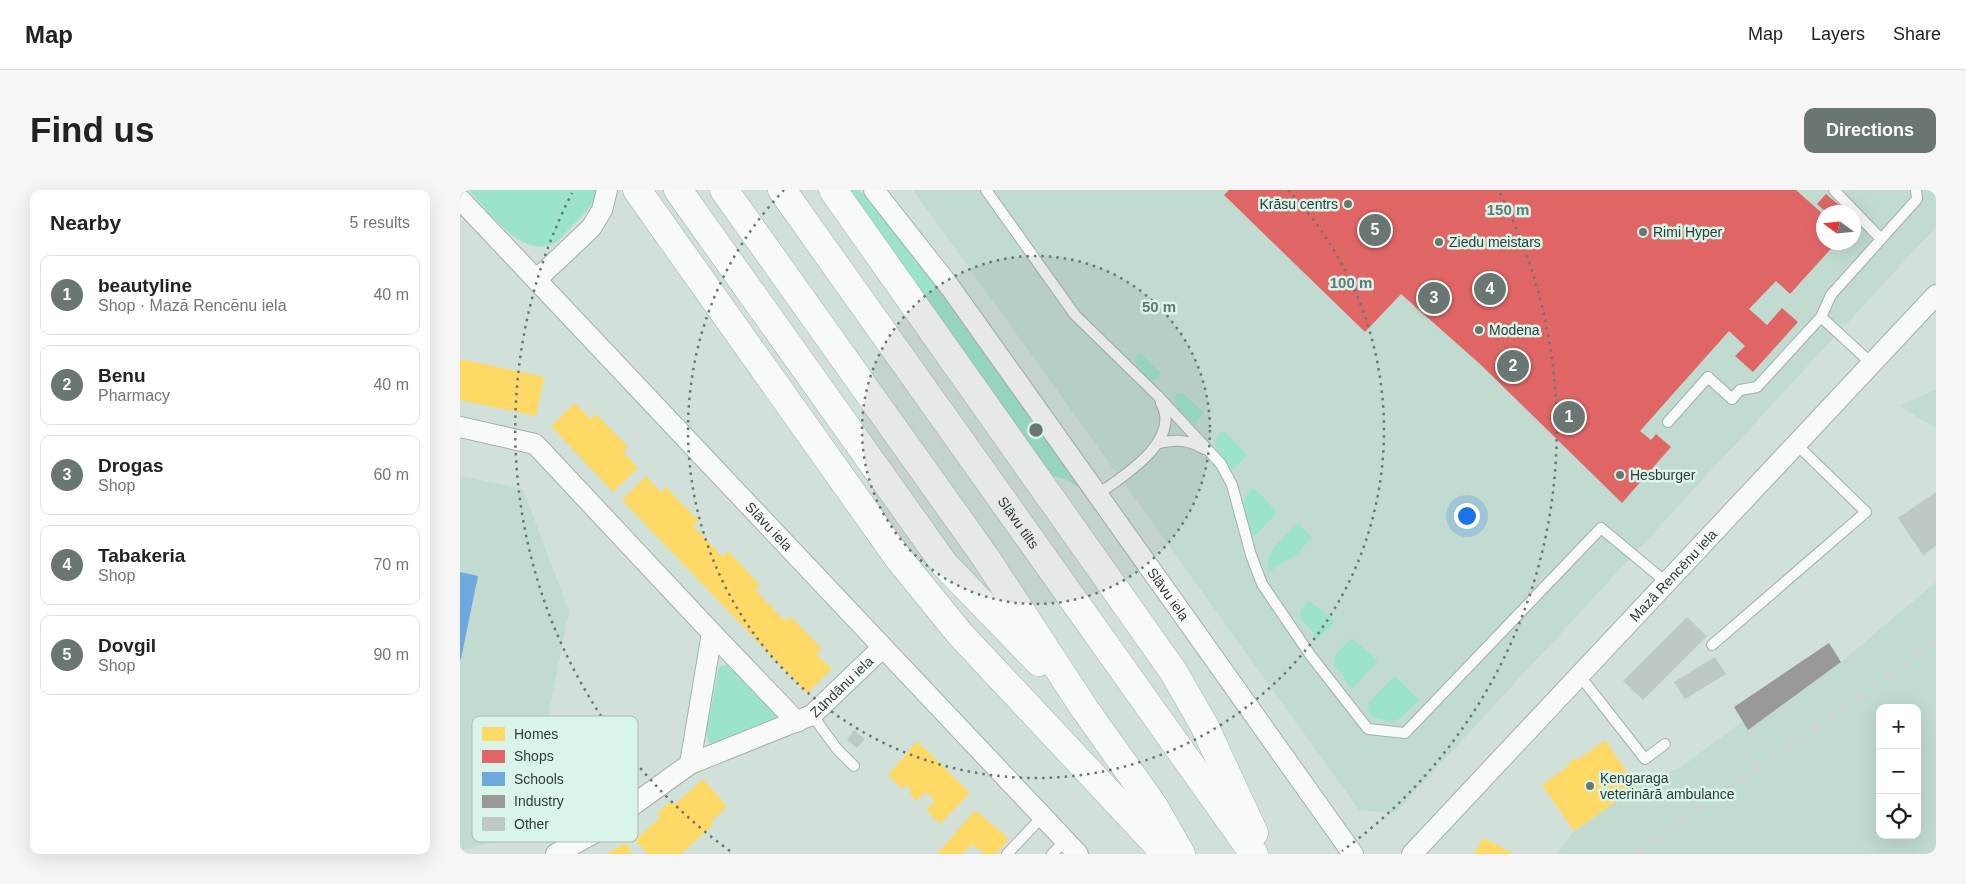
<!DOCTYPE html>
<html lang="en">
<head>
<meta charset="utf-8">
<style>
  body { margin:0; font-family:Helvetica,sans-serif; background:#f6f6f6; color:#222 }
  .controls { position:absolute; right:15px; bottom:15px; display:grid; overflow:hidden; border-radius:10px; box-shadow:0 5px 20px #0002 }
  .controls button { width:45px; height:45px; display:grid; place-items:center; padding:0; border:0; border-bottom:1px solid #e0e0e0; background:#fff; color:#222; font:25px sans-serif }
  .compass { position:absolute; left:1356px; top:15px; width:45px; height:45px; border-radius:50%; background:#fff; box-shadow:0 5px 20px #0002; rotate:285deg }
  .you { position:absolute; left:1006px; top:325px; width:18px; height:18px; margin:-12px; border:4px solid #fff; border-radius:50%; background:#1a73e8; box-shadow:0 0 0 8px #1a73e833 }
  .badge { display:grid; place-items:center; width:32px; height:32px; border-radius:50%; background:#697671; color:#fff; font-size:16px; font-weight:700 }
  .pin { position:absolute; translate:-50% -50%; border:2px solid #fff; box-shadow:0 1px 5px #0006 }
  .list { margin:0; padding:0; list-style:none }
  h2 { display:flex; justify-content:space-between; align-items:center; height:65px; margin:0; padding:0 20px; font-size:21px }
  h2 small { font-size:16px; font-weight:400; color:#767676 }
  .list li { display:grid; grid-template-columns:32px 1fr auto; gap:15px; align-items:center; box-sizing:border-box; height:80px; margin:0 10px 10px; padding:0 10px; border:1px solid #e0e0e0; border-radius:10px }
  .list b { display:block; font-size:19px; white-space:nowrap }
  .list p { margin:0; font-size:16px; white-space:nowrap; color:#767676 }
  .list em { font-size:16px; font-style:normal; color:#767676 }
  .icon { flex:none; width:28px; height:28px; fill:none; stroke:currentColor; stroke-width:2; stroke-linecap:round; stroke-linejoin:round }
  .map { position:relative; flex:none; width:1476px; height:664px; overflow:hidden; border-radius:10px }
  header { display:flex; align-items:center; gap:30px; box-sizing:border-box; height:70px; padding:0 25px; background:#fff; border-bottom:1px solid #e0e0e0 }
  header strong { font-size:24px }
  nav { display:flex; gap:28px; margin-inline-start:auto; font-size:18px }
  .intro { display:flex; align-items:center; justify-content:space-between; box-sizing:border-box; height:120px; padding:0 30px }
  h1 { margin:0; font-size:35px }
  .button { padding:12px 22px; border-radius:10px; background:#697671; color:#fff; font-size:18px; font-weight:700 }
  main { display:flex; gap:30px; padding:0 30px }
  aside { flex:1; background:#fff; border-radius:10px; box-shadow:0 5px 20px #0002 }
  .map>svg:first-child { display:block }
  .built { fill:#c1dbd0; fill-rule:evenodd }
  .green { fill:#9be3c9 }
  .homes { fill:#ffd966 }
  .shops { fill:#e06666 }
  .schools { fill:#6fa8dc }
  .industry { fill:#999 }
  .building { fill:#bdc9c4 }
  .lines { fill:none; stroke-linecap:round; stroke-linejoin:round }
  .lane-casing { stroke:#a4b0ab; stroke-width:12 }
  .street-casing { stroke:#a4b0ab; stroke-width:22 }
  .highway-casing { stroke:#a4b0ab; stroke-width:29 }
  .lane { stroke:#f8faf9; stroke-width:10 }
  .street { stroke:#f8faf9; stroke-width:20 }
  .highway { stroke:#f8faf9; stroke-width:28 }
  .rail { stroke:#cfd3d2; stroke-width:4; stroke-dasharray:9 9; stroke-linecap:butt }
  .ring { fill:none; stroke:#697671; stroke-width:2.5; stroke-dasharray:2.5 5 }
  .poi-dot { fill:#697671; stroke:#d9f4e8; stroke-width:2 }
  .labels { text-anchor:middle; stroke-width:5; stroke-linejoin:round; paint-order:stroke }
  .poi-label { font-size:14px; fill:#313c38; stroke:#d9f4e8; text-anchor:start }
  .street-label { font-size:14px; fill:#313c38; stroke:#d9f4e8 }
  .key { fill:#d9f4e8; stroke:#a7bdb3; stroke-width:1 }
  .key-label { font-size:14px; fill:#313c38 }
  .centre { fill:#697671; stroke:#d9f4e8; stroke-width:2.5 }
  .ring-label { font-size:15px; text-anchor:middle; font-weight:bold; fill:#697671; stroke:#d9f4e8; stroke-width:5; stroke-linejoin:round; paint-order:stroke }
</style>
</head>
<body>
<header>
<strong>Map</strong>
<nav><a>Map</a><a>Layers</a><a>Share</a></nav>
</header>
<div class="intro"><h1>Find us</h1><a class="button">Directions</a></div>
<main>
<aside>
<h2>Nearby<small>5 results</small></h2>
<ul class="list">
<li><span class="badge">1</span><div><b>beautyline</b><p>Shop · Mazā Rencēnu iela</p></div><em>40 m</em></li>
<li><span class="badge">2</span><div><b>Benu</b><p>Pharmacy</p></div><em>40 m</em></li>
<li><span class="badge">3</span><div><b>Drogas</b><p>Shop</p></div><em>60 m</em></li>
<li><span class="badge">4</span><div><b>Tabakeria</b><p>Shop</p></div><em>70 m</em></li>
<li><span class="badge">5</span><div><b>Dovgil</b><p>Shop</p></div><em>90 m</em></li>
</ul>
</aside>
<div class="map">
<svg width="1476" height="664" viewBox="0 0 1476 664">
  <rect width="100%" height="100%" fill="#d1e1da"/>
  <path class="built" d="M453 0H1476V37L935 623 899 620ZM1364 22H1394V52H1364Z
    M1476 199V238L1439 216Z
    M0 286 63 299 109 421 65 643 0 661Z
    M1476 392V664H1097L1114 641 1177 597 1221 577 1283 531 1288 540 1381 472ZM1420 518H1457V645H1420Z"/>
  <path class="green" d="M9 0H137C134 16 122 27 111 37 105 43 99 52 90 55 59 66 28 20 9 0Z
    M386 0H399L428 29 620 298 603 288 588 286Z
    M680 163 701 183 695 191H690L675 173 676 165Z
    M721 202 744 222 734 234C725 226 711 217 716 204Z
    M761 241 766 243 787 265 774 279 770 278 754 254Z
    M792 299 797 301 817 322 795 346 791 344C785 325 776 315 792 299Z
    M838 333 852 347 837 364 809 382C802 362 825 347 838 333Z
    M849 411 873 429 874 433 859 448 855 449 853 442 840 428V421Z
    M892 448 918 471 893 498 889 497 882 484 874 477 875 465Z
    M267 475 317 526 314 536 260 553H249L246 543 259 477Z
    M935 486 959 510 943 526 934 532 914 528 908 521 909 512Z"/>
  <path class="homes" d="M0 169 84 187 76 226 0 210Z
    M115 213 130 229 136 224 168 257 163 262 178 278 153 302 91 236Z
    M186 286 201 302 206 297 239 331 233 336 263 367 268 361 300 395 295 400 325 431 330 426 362 459 356 464 372 479 347 503 162 310Z
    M1145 550 1177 597 1114 641 1082 595 1107 577 1111 570 1120 568Z
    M457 551 510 603 480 634 466 620 475 611 466 602 456 611 449 603 452 600 447 596 441 598 428 585Z
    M243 589 267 616 251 632 254 634 221 664H188L175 650 201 627 197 623 209 612 213 616Z
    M515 620 549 649 536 664H524L512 654 503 664H477Z
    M1023 648 1051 662 1050 664H1014Z
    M166 653 172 664H146Z"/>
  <path class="shops" d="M769 0H1336L1364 25V52H1377L1330 104 1316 91 1289 119 1307 135 1322 118 1338 132 1293 182 1275 166 1285 156 1269 141 1180 241 1191 250 1196 244 1211 257 1162 313 1021 175 941 104 905 142 764 5Z
    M1366 4 1387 22H1366L1357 14Z"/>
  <path class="schools" d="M0 382 18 386 1 469H0Z"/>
  <path class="industry" d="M1369 453 1381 472 1288 540 1274 517Z"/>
  <path class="building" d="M1476 302V356L1463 365 1438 328Z
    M1227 427 1247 446 1183 510 1163 491Z
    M1255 467 1266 484 1225 509 1214 492Z
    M394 540 405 549 397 558 387 550Z"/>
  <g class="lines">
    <g class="lane-casing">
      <path id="lane" d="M526 0 615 125 697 205 761 274 772 295 791 365 802 394 851 466 908 539 945 543 1141 338 1206 392
        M1374 0 1420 48
        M1361 127 1411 173
        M1208 232 1248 187 1272 209 1280 200 1297 197 1361 127 1371 105 1457 9 1456 0
        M700 253C717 249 729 250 744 259
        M638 304C664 286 722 250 701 213
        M1252 455 1406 322 1336 254
        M1120 486 1185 569 1205 554
        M352 525 377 559 394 576
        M547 664 582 627
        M592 664 605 651"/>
    </g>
    <g class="street-casing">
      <g id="street">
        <path id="s1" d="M414 0 490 97 893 664"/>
        <path id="s2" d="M0 9 618 664"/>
        <path d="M77 89 131 38 142 20 147 0"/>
        <path d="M0 237 75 254 252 443 337 532"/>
        <path d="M230 574 252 443"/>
        <path id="s3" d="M96 664 134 643 230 574 352 525 422 458"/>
        <path id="s4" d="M952 664 1476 105"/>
      </g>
    </g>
    <g class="highway-casing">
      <g id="highway">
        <path d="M177 0 439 369 500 444 706 664"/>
        <path d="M218 0 485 375 579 472"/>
        <path d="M264 0 526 368 624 518 693 615 721 664"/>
        <path id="s5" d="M322 0 794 664"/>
        <path d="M373 0 713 481 744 535 794 643"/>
      </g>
    </g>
    <use href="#lane" class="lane"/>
    <use href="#street" class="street"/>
    <use href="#highway" class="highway"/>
    <path class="rail" d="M1176 664 1476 451"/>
  </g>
  <circle cx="576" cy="240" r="174" fill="#697671" fill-opacity=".12"/>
  <g class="ring">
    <circle cx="576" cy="240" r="174"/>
    <path d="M828 0A348 348 0 1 1 324 0"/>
    <path d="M270 661A521 521 0 0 1 112 3M1040 3A521 521 0 0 1 882 661"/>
  </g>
  <g class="poi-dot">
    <circle cx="888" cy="14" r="5"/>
    <circle cx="1183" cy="42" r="5"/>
    <circle cx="979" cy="52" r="5"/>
    <circle cx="1019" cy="140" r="5"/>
    <circle cx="1160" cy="285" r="5"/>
    <circle cx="1130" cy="596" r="5"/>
  </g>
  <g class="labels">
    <g class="poi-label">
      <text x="878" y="19" text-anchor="end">Krāsu centrs</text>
      <text x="1193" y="47">Rimi Hyper</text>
      <text x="989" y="57">Ziedu meistars</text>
      <text x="1029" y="145">Modena</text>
      <text x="1170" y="290">Hesburger</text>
      <text x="1140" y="593">Ķengaraga<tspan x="1140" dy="16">veterinārā ambulance</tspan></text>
    </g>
    <g class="street-label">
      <text dy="5" stroke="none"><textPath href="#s5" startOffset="408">Slāvu tilts</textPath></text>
      <text dy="5" stroke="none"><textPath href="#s2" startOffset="450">Slāvu iela</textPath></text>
      <text dy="5" stroke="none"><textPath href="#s4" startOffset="382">Mazā Rencēnu iela</textPath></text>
      <text dy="5" stroke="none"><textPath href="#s1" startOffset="500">Slāvu iela</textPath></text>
      <text dy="5" stroke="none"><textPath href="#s3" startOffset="334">Zundānu iela</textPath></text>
    </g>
  </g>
  <rect x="12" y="526" width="166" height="126" rx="8" class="key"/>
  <rect x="22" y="537" width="23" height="14" fill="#ffd966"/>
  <rect x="22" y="560" width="23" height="13" fill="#e06666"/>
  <rect x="22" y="582" width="23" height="14" fill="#6fa8dc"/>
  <rect x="22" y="605" width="23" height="13" fill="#999"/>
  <rect x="22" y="627" width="23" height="14" fill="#bdc9c4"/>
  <g class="key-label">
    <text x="54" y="549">Homes</text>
    <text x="54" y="571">Shops</text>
    <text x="54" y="594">Schools</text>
    <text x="54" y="616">Industry</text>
    <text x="54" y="639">Other</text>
  </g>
  <circle cx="576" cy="240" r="8" class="centre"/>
  <g class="ring-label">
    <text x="1048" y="25">150 m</text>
    <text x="891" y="98">100 m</text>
    <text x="699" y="122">50 m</text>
  </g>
</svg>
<div class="controls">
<button>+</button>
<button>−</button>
<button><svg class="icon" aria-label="locate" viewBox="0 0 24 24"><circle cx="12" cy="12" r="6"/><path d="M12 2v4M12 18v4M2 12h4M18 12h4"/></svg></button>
</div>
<svg class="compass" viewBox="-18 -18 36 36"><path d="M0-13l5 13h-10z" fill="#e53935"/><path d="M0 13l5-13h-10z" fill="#767676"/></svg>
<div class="you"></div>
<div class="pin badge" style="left:1109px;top:227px">1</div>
<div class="pin badge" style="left:1053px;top:176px">2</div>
<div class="pin badge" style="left:974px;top:108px">3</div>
<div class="pin badge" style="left:1030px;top:99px">4</div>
<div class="pin badge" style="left:915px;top:40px">5</div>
</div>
</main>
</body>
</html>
